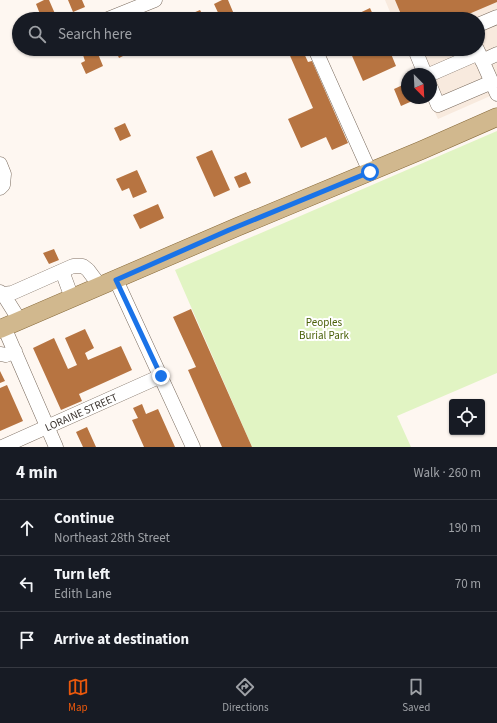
<!DOCTYPE html>
<html lang="en">
<head>
<meta charset="utf-8">
<style>
  body { margin:0; font-family:"Source Sans 3",sans-serif; background:#20242c; color:#f1f3f6 }
  .controls { position:absolute; right:12px; bottom:12px; display:grid; overflow:hidden; border-radius:4px; box-shadow:0 1px 3px #0004 }
  .controls button { width:36px; height:36px; display:grid; place-items:center; padding:0; border:0; border-bottom:1px solid #363941; background:#171b24; color:#f1f3f6; font:20px sans-serif }
  .compass { position:absolute; left:401px; top:68px; width:36px; height:36px; border-radius:50%; background:#171b24; box-shadow:0 1px 3px #0004; rotate:156deg }
  .stop { position:absolute; width:12px; height:12px; margin:-9px; border:3px solid #1a73e8; border-radius:50%; background:#fff }
  .stop.end { background:#1a73e8; border-color:#fff; box-shadow:0 1px 4px #0008 }
  .list { margin:0; padding:0; list-style:none }
  h2 { display:flex; justify-content:space-between; align-items:center; height:52px; margin:0; padding:0 16px; font-size:17px }
  h2 small { font-size:13px; font-weight:400; color:#9ea1a6 }
  .list li { display:grid; grid-template-columns:26px 1fr auto; gap:12px; align-items:center; box-sizing:border-box; height:56px; padding:0 16px; border-top:1px solid #363941 }
  .list b { display:block; font-size:15px; white-space:nowrap }
  .list p { margin:0; font-size:13px; white-space:nowrap; color:#9ea1a6 }
  .list em { font-size:13px; font-style:normal; color:#9ea1a6 }
  .icon { flex:none; width:22px; height:22px; fill:none; stroke:currentColor; stroke-width:2; stroke-linecap:round; stroke-linejoin:round }
  .map { position:relative; flex:none; width:497px; height:447px; overflow:hidden }
  .search { position:absolute; background:#171b24; box-shadow:0 1px 3px #0004; left:12px; right:12px; top:12px; height:44px; display:flex; align-items:center; gap:10px; box-sizing:border-box; padding:0 14px; border-radius:22px; color:#9ea1a6; font-size:15px }
  .sheet { height:220px; background:#171b24 }
  nav { display:flex; justify-content:space-around; align-items:center; box-sizing:border-box; height:56px; border-top:1px solid #363941; background:#171b24; font-size:11px; color:#9ea1a6 }
  nav a { display:grid; justify-items:center; gap:2px }
  nav .on { color:#ea580c }
  .map>svg:first-child { display:block }
  .built { fill:#f8eade }
  .green { fill:#e1f4c3 }
  .building { fill:#b77441 }
  .lines { fill:none; stroke-linecap:round; stroke-linejoin:round }
  .minor-casing { stroke:#7a6b5e; stroke-width:15 }
  .major-casing { stroke:#876a3a; stroke-width:19 }
  .minor { stroke:#fff; stroke-width:14 }
  .major { stroke:#d1b88e; stroke-width:18 }
  .route { stroke:#1a73e8; stroke-width:5 }
  .labels { text-anchor:middle; stroke-width:4; stroke-linejoin:round; paint-order:stroke }
  .park-label { font-size:11px; fill:#4a6109; stroke:#fff }
  .street-label { font-size:11px; fill:#362f2a; stroke:#fff }
</style>
</head>
<body>
<div class="map">
<svg width="497" height="447" viewBox="0 0 497 447">
  <rect width="100%" height="100%" fill="#fef7f1"/>
  <path class="built" d="M385 0H497V93L438 119 428 98H431V74H418L407 49H478V19H393Z"/>
  <path class="green" d="M497 131V373L397 416 411 447H252L175 270Z"/>
  <path class="building" d="M44 0H49L56 16 49 19H42L36 4Z
    M68 0H82L85 7 73 12Z
    M222 0H228L236 19H221L214 4Z
    M395 0H497V2L457 19H403Z
    M370 8 375 19H347Z
    M200 10 205 19H187L186 16Z
    M89 49H96L103 66 86 74 81 63 85 61 82 52Z
    M115 49H122L125 55 119 58Z
    M287 49H302L308 62 312 61 348 143 332 150 326 137 301 148 288 119 313 108Z
    M321 49H334L335 51 324 56Z
    M349 49H389L396 66 363 81Z
    M407 83V98H419L401 106 394 89Z
    M125 123 131 136 120 141 114 128Z
    M212 150 230 190 214 197 196 157Z
    M137 170 147 192 133 198 129 188 122 191 116 179Z
    M246 172 251 183 239 188 234 177Z
    M158 204 164 218 140 229 133 215Z
    M54 249 59 260 49 264 43 253Z
    M191 309 252 447H222L188 370 196 367 173 317Z
    M85 329 94 348 85 353 88 360 121 346 132 370 79 394 82 401 61 410 33 348 54 338 68 369 77 365 65 338Z
    M0 371 5 381 0 383Z
    M7 385 23 421 0 431V388Z
    M142 404 146 414 158 409 175 447H144L132 420 138 418 133 408Z
    M87 427 96 447H83L76 432Z"/>
  <g class="lines">
    <g class="minor-casing">
      <path id="minor" d="M108 19 155 0
        M478 25 497 17
        M315 49 370 172
        M423 49 416 52 425 74
        M477 49 497 94
        M482 61 497 54
        M431 74 479 53
        M431 88 438 105 492 82
        M0 164 4 174 3 185 0 188
        M62 271 72 298
        M116 280 193 447
        M0 292 3 294 12 293 73 266H83L88 270 100 286
        M3 294 20 321
        M4 327 56 447
        M0 354 6 355 15 351
        M2 447 161 376"/>
    </g>
    <g class="major-casing">
      <path id="major" d="M0 329 237 227 422 150 497 117"/>
    </g>
    <use href="#minor" class="minor"/>
    <use href="#major" class="major"/>
  </g>
  <g class="lines">
    <path class="route" d="M161 376 116 280 229 230 370 172"/>
  </g>
  <g class="labels">
    <g class="park-label">
      <text x="324" y="326">Peoples<tspan x="324" dy="13">Burial Park</tspan></text>
    </g>
    <g class="street-label">
      <text transform="translate(81 412) rotate(-24)" y="4">LORAINE STREET</text>
    </g>
  </g>
</svg>
<div class="controls">
<button><svg class="icon" aria-label="locate" viewBox="0 0 24 24"><circle cx="12" cy="12" r="6"/><path d="M12 2v4M12 18v4M2 12h4M18 12h4"/></svg></button>
</div>
<svg class="compass" viewBox="-18 -18 36 36"><path d="M0-13l5 13h-10z" fill="#e53935"/><path d="M0 13l5-13h-10z" fill="#9ea1a6"/></svg>
<div class="stop" style="left:370px;top:172px"></div>
<div class="stop end" style="left:161px;top:376px"></div>
<div class="search"><svg class="icon" aria-label="search" viewBox="0 0 24 24"><circle cx="10" cy="10" r="6"/><path d="M15 15l6 6"/></svg>Search here</div>
</div>
<section class="sheet">
<h2>4 min<small>Walk · 260 m</small></h2>
<ul class="list">
<li><svg class="icon" aria-label="ahead" viewBox="0 0 24 24"><path d="M12 20V5M6 11l6-6 6 6"/></svg><div><b>Continue</b><p>Northeast 28th Street</p></div><em>190 m</em></li>
<li><svg class="icon" aria-label="left" viewBox="0 0 24 24"><path d="M17 20v-9H6M10 6l-5 5 5 5"/></svg><div><b>Turn left</b><p>Edith Lane</p></div><em>70 m</em></li>
<li><svg class="icon" aria-label="arrive" viewBox="0 0 24 24"><path d="M6 21V4h12l-3 4 3 4H6"/></svg><div><b>Arrive at destination</b></div></li>
</ul>
</section>
<nav>
<a class="on"><svg class="icon" aria-label="map" viewBox="0 0 24 24"><path d="M3 6l6-2 6 2 6-2v14l-6 2-6-2-6 2zM9 4v14M15 6v14"/></svg>Map</a>
<a><svg class="icon" aria-label="directions" viewBox="0 0 24 24"><path d="M12 3l9 9-9 9-9-9zM9 14v-3h6M13 9l2 2-2 2"/></svg>Directions</a>
<a><svg class="icon" aria-label="saved" viewBox="0 0 24 24"><path d="M7 4h10v16l-5-4-5 4z"/></svg>Saved</a>
</nav>
</body>
</html>
